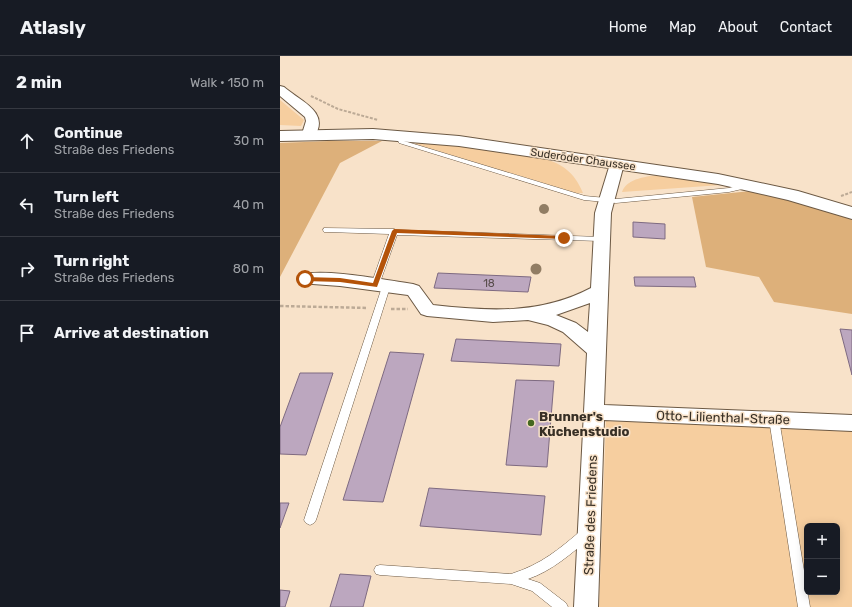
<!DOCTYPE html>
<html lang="en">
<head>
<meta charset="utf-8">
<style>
  body { margin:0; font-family:Rubik,sans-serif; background:#20242c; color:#f1f3f6 }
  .controls { position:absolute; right:12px; bottom:12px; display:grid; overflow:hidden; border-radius:6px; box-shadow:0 2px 10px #0003 }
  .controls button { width:36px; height:36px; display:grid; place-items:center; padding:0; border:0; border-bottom:1px solid #363941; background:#171b24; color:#f1f3f6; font:20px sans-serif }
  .stop { position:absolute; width:12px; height:12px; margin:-9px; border:3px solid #b45309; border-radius:50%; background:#fff }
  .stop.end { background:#b45309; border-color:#fff; box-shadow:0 1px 4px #0008 }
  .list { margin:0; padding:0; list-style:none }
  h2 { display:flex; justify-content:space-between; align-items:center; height:52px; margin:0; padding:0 16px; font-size:17px }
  h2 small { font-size:13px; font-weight:400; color:#9ea1a6 }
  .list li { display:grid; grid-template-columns:26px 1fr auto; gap:12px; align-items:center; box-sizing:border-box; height:64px; padding:0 16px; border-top:1px solid #363941 }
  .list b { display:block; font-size:15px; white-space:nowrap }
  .list p { margin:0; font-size:13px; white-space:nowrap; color:#9ea1a6 }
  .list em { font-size:13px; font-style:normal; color:#9ea1a6 }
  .icon { flex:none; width:22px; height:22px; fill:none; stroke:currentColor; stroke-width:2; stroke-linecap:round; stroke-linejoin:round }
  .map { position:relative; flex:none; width:572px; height:551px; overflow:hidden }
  header { display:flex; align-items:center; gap:24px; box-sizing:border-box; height:56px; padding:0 20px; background:#171b24; border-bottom:1px solid #363941 }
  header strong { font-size:19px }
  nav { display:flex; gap:22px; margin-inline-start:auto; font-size:14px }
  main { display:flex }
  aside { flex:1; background:#171b24 }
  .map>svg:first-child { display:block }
  .green { fill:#f6ce9f; fill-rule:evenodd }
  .forest { fill:#ddb07a }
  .building { fill:#bca7bf; stroke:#7e6a81 }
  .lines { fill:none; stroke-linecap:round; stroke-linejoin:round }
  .lane-casing { stroke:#6c5944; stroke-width:1 }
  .street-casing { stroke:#6c5944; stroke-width:2 }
  .secondary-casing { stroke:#6c5944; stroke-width:2 }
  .path-far1 { stroke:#bcaa96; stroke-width:2; stroke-dasharray:3 1.5; stroke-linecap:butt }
  .path { stroke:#bcaa96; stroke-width:2.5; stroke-dasharray:3.5 2; stroke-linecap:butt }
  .lane { fill:#fff; fill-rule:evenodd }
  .street { fill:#fff; fill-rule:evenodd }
  .secondary { fill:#fff; fill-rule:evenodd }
  .tree { fill:#917d64 }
  .route { fill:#b45309 }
  .poi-dot { fill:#446821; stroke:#f8e2c9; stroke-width:1.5 }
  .labels { text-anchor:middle; stroke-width:3; stroke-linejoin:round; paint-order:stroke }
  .far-street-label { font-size:11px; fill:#372f25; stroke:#f8e2c9 }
  .number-label { font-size:11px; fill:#584d4c }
  .poi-label { font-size:13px; font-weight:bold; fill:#372f25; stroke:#f8e2c9; text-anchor:start }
  .street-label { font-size:13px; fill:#372f25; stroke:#f8e2c9 }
</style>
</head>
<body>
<header>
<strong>Atlasly</strong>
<nav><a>Home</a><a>Map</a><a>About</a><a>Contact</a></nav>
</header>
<main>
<aside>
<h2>2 min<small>Walk · 150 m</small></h2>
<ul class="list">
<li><svg class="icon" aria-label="ahead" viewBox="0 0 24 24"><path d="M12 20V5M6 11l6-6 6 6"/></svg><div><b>Continue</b><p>Straße des Friedens</p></div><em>30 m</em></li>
<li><svg class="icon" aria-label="left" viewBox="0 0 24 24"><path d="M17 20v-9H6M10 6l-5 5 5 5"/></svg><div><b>Turn left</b><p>Straße des Friedens</p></div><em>40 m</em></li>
<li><svg class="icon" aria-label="right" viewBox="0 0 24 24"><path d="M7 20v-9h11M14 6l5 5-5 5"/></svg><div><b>Turn right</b><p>Straße des Friedens</p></div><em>80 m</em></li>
<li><svg class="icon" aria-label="arrive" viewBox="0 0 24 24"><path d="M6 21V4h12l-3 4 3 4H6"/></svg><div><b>Arrive at destination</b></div></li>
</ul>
</aside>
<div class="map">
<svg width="572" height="551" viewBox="0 0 572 551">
  <rect width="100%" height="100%" fill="#f8e2c9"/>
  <path class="green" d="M0 44 24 64 21 70 0 69Z
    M136 84 259 101C281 107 294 115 303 137H295L136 88 133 85Z
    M381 119 440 128 441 129 342 136C347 122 368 120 381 119Z
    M326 365 572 374V551H319ZM527 470H557V536H527Z"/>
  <path class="forest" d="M49 85H102L60 107 0 221V87Z
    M471 135 487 137 572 162V258L494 246 479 221 426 211 412 141Z"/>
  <path class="building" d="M353 166 385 168V183L353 181Z
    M158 217 251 221 248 236 154 232Z
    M354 221H414L416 231 355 230Z
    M560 273 572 274V319Z
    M176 283 281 288 279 310 171 305Z
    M110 296 144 298 103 446 63 444Z
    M20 317H53L26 399 0 398V371Z
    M236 324 274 325 267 411 226 409Z
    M149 432 265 440 261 479 140 470Z
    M0 447H9L0 472Z
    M60 518 91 520 83 551H50Z
    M0 534 10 535 5 551H0Z"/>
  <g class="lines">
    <g class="lane-casing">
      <path id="lane" d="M119 77 122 79 124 85 305 140 336 143 449 132 468 127 472 129 471 131 449 136 336 147 304 144 119 87 116 79Z
        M44 172 114 173 117 174 321 181 325 183 321 185 117 179 99 229 95 232 91 229 109 178 47 176H44L43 174Z
        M106 228 110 231 36 464 34 467 30 469 26 467 24 464 102 231Z
        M494 359 498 360 499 363 530 551H518L489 363 490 360Z
        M307 472 311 473 313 477 311 481C292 497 272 515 248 523L260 527 286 547 288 551H272L252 535 231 528 100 519 96 518 94 514 96 510 100 509 231 518C262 508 278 494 303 473Z"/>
    </g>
    <g class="street-casing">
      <path id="street" d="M0 30 4 31C20 45 51 56 34 81H24L22 78 26 65 25 61 0 40Z
        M337 104 342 105 344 108 331 157 324 349 572 359V375L324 364 318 551H294L307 297 283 276 268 269 248 264 213 266 147 260 141 258 128 239 60 230 19 227 17 223 19 219C45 212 104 224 133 228L139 230 153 249C208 255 260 259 311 232L315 157 330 108 332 105ZM310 247 308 276 296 267 276 259Z"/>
    </g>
    <g class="secondary-casing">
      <path id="secondary" d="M93 73 179 80 438 118 518 135 572 151V163L508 144 438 128 179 90 93 83 0 85V75Z"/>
    </g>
    <path class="path-far1" d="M31 40 58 53 98 64
      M561 140 572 136"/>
    <path class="path" d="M0 250 88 252
      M111 253H128"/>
    <use href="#lane" class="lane"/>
    <use href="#street" class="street"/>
    <use href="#secondary" class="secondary"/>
  </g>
  <g class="tree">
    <circle cx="264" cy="153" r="5"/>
    <circle cx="256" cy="213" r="5.5"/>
  </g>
  <path class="route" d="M114 173 284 180 286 182 284 183 117 177 97 231 60 226 25 225 22 223 25 221 60 222 93 227 112 175Z"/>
  <circle class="poi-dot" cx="251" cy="367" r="4"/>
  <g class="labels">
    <g class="far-street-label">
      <text transform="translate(303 103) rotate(8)" y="4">Suderöder Chaussee</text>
    </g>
    <g class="number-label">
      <text x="209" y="231">18</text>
    </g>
    <g class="poi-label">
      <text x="259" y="365">Brunner's<tspan x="259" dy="15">Küchenstudio</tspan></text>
    </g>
    <g class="street-label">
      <text transform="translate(443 361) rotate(2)" y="5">Otto-Lilienthal-Straße</text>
      <text transform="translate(310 459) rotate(-88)" y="5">Straße des Friedens</text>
    </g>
  </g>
</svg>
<div class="controls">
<button>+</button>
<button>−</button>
</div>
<div class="stop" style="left:25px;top:223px"></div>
<div class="stop end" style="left:284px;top:182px"></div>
</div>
</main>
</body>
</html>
